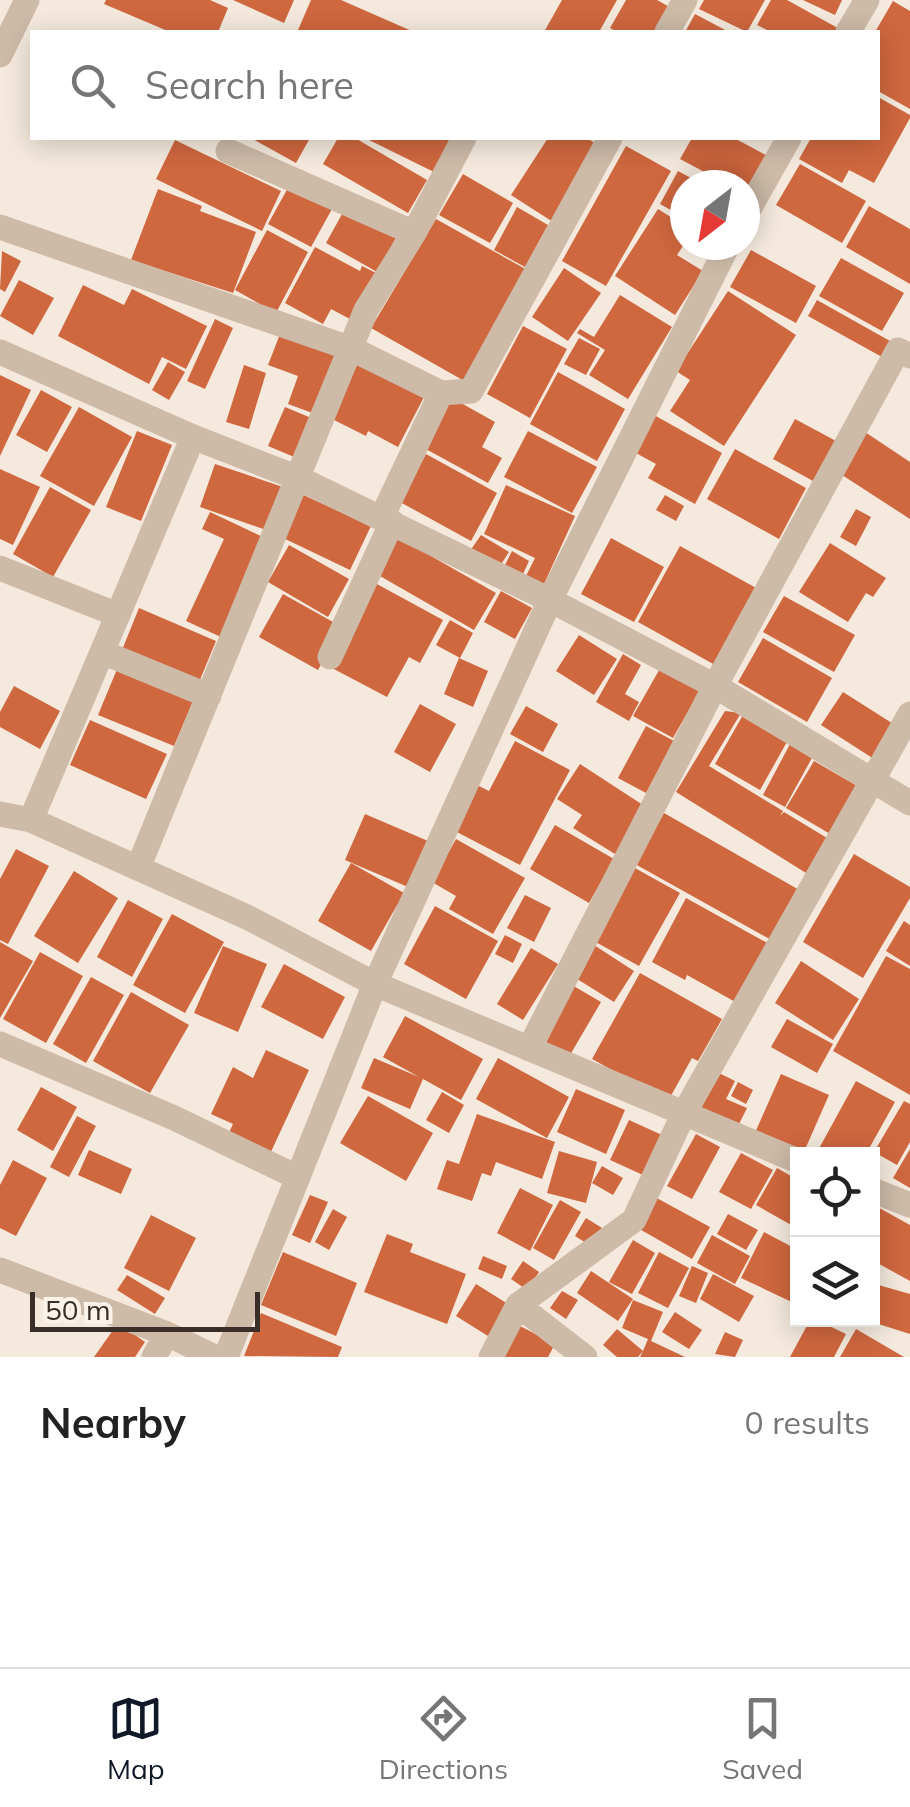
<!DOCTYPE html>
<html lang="en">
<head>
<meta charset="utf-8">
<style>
  body { margin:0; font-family:Mulish,sans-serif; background:#f6f6f6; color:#222 }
  .controls { position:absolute; right:30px; bottom:30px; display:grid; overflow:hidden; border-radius:0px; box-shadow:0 5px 25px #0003 }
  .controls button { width:90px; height:90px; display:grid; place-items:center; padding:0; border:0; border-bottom:2px solid #e0e0e0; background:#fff; color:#222; font:50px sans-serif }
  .compass { position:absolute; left:670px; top:170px; width:90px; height:90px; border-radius:50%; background:#fff; box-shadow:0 5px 25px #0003; rotate:211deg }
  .scale { position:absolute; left:30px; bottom:25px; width:230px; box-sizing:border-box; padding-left:10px; border:5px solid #392e28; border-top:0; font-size:28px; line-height:35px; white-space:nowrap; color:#392e28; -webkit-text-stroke:8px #fbf3e9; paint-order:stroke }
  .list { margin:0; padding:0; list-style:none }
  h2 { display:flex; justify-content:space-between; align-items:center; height:130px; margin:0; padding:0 40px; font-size:42px }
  h2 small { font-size:32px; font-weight:400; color:#767676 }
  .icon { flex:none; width:55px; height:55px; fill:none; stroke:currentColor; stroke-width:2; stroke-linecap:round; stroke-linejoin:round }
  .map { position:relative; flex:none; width:910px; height:1357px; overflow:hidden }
  .search { position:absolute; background:#fff; box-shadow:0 5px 25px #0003; left:30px; right:30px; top:30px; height:110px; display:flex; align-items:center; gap:25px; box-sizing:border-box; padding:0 35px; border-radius:0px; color:#767676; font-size:38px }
  .sheet { height:310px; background:#fff }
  nav { display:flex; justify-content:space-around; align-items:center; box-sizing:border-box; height:140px; border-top:2px solid #e0e0e0; background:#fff; font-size:28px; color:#767676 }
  nav a { display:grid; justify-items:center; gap:5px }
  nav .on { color:#111827 }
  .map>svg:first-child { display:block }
  .building { fill:#cf673f }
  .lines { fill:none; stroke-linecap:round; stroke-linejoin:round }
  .minor { stroke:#cdbaa7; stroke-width:25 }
</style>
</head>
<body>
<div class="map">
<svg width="910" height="1357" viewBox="0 0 910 1357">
  <rect width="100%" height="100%" fill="#f4e9dc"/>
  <path class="building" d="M106 0H210L228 8 218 32H170L104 4Z
    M233 0H294L284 23Z
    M311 0H341L414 32H303L298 30Z
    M562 0H617L599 32H544Z
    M626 0H657L675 10 662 32H617L610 28Z
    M704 0H765L747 32 699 9Z
    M771 0H787L845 32H771L757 25Z
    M803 0H842L835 15Z
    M893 1 910 11V109L878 91 875 32Z
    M695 14 729 32H685Z
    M878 97 910 115V118L874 183 849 170 842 183 799 159 811 138H878Z
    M251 138H310L296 163Z
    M338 138H355L427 180 408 213 323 164Z
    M365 138H454L436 173Z
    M548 138H587L601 147 553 222 511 195Z
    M692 138H734L766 155 745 194V185H729L680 159Z
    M175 140 281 191 262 231 156 179Z
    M626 146 671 171 606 286 562 261Z
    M800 164 866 201 842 243 776 205Z
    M678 171 704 185H685V218L660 204Z
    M463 174 513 203 490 243 439 215Z
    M289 186 332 209 311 247 268 224Z
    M158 189 202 206 200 211 256 232 233 293 131 260Z
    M869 206 910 229V284L846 247Z
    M346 207 397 236 377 272 326 243Z
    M517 207 548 225 525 267 494 250Z
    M658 209 685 226V243L677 255 703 271 675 315 615 276Z
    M436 219 529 271 466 382 371 328Z
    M267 230 308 252 276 313 235 290Z
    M315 247 360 271 362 266 376 273 350 319 331 309 323 324 285 303Z
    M751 250 816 286 796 323 730 287Z
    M2 251 21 261 5 292 0 289Z
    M841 258 904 293 882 331 819 296Z
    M564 268 601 293 568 341 532 317Z
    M19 280 54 298 33 335 0 316Z
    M83 285 124 305 132 289 207 326 186 369 162 357 149 384 58 336Z
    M728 291 796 335 724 446 670 411 690 380 676 371Z
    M620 295 672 327 628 399 589 375 605 350 577 333 580 329 594 337Z
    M817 300 890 341 882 357 808 316Z
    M215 319 233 328 205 389 187 381Z
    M523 326 567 349 530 418 487 394Z
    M280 334 340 356 318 415 288 404 298 376 268 365Z
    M579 338 600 349 586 375 564 364Z
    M168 362 185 372 169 400 152 390Z
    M358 363 424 397 398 447 368 431 366 436 330 418Z
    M244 365 266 373 249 429 226 422Z
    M558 372 625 409 597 461 530 424Z
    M0 375 31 390 0 456Z
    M41 390 72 407 47 452 16 435Z
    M452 398 495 422 482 447 502 458 488 483 424 448Z
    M79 407 132 437 94 506 40 476Z
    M285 407 316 420 299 459 268 446Z
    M654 415 722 453 695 504 648 478 656 464 634 452Z
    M795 419 836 441 813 481 773 459Z
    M137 431 172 445 141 521 106 507Z
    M528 431 597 467 572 513 504 477Z
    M865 432 910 462V519L839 473Z
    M735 449 806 488 779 539 707 499Z
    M426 454 497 493 471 541 400 502Z
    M215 464 283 487 269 531 200 507Z
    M0 469 40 487 13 545 0 539Z
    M506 485 575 516 544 584 526 576 535 558 484 534Z
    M50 487 91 510 53 577 13 554Z
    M299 493 371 526 350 570 279 536Z
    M665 495 684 506 676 521 656 510Z
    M856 509 871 517 856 546 840 537Z
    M210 512 267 539 221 637 186 621 224 539 202 529Z
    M394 535 496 593 474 630 373 572Z
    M481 535 509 552 498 569 470 551Z
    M611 538 664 567 634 622 581 594Z
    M830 543 886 578 873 597 866 593 848 622 799 592Z
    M289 545 349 579 328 617 268 582Z
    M680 546 758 589 715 665 638 622Z
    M512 551 529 561 523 574 505 565Z
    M375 583 443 620 420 663 409 657 387 697 330 667Z
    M501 591 532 608 515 639 484 622Z
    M283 594 342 627 318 670 259 637Z
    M784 596 855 635 834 672 763 632Z
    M139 608 216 641 197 687 120 655Z
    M450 620 473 633 460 658 436 645Z
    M579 635 617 659 594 695 556 671Z
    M763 638 832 678 807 722 738 682Z
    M623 654 641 665 625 694 639 702 629 721 596 702Z
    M459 658 488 671 473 707 444 694Z
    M120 662 196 694 174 746 98 715Z
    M662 665 702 687 673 738 633 716Z
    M14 686 60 711 40 749 0 727V712Z
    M843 692 895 725 874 759 821 725Z
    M420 704 456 724 430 772 394 752Z
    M526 706 558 724 543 752 510 734Z
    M725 711 741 713 709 766 783 811 780 816 784 812 827 838 806 873 676 792Z
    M743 715 788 740 760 790 715 764Z
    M90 720 167 754 146 799 70 765Z
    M646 726 674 741 646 793 618 778Z
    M515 741 570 770 520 865 453 830 477 785 489 791Z
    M790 744 813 756 785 807 763 795Z
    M814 761 859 787 832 835 786 808Z
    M580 764 646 807 615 854 573 828 582 815 557 799Z
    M664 813 801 891 773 941 635 864Z
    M365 814 428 841 408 887 345 860Z
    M555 825 614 859 589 903 530 869Z
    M456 839 525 878 493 934 449 909 456 896 432 882Z
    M16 849 49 866 8 944 0 940V879Z
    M854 854 910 887V898L863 978 803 942Z
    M351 863 404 893 371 951 318 921Z
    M633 867 680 893 639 966 592 940Z
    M74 871 118 898 78 963 34 936Z
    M525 895 551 908 534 942 507 928Z
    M686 898 771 945 739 1004 687 975 685 980 652 962Z
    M128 900 163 919 132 977 97 957Z
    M435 906 498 941 466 999 404 964Z
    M172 914 224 942 185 1013 133 985Z
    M904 921 910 925V966L886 951Z
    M505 935 522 944 513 963 495 954Z
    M0 942 33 961 0 1018Z
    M594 945 634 971 614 1002 574 977Z
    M223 946 267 964 238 1032 194 1013Z
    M531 948 558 964 523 1020 497 1004Z
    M40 952 83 976 46 1043 3 1019Z
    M886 956 910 969V1095L833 1051Z
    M801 961 859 999 833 1040 775 1003Z
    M284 964 345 997 323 1039 261 1007Z
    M640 973 722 1019 698 1061 692 1058 668 1101 592 1059Z
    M91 977 124 995 86 1063 53 1044Z
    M572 985 601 1002 570 1055 542 1040Z
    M131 992 189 1025 150 1093 93 1061Z
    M405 1016 483 1059 461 1100 423 1079 410 1109 361 1088 374 1058 419 1077 383 1057Z
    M787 1019 833 1044 817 1073 771 1047Z
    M266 1050 309 1070 269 1156 227 1137 233 1124 211 1114 233 1067 253 1078Z
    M498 1058 569 1097 547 1138 476 1099Z
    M713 1070 735 1081 726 1099 747 1108 736 1130 693 1110Z
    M781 1074 829 1095 803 1154 754 1135Z
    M856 1081 895 1102 866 1154H816Z
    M738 1082 753 1090 746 1104 731 1096Z
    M41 1087 77 1107 53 1151 17 1130Z
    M576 1089 625 1110 606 1154 557 1132Z
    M442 1092 464 1105 449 1133 426 1120Z
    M368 1096 433 1133 406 1181 340 1143Z
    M904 1101 910 1104V1142L897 1165 874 1152Z
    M477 1114 555 1142 542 1179 496 1162 491 1176 482 1173 472 1201 437 1189 447 1160 459 1164Z
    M77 1116 96 1126 69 1177 50 1167Z
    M629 1120 662 1135 643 1175 610 1160Z
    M696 1134 720 1147 692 1199 667 1186Z
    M910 1149V1188L893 1178Z
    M89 1150 132 1169 121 1194 78 1175Z
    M559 1151 597 1162 586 1203 547 1193Z
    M741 1153 773 1170 751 1209 719 1192Z
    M13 1160 47 1178 16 1236 0 1228V1185Z
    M602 1166 623 1178 613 1195 592 1183Z
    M777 1168 798 1180V1217L793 1226 756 1205Z
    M520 1188 553 1205 530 1251 497 1233Z
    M310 1195 328 1202 310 1243 292 1235Z
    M653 1196 710 1227 692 1259 636 1227Z
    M560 1200 581 1212 554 1260 533 1248Z
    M872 1204 910 1225V1281L872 1260Z
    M333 1209 347 1217 329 1250 315 1242Z
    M728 1214 758 1230 746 1250 717 1234Z
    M151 1215 196 1238 169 1291 124 1268Z
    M586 1218 602 1228 591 1246 575 1236Z
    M764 1232 798 1250 796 1304 741 1278Z
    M387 1234 413 1244 410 1252 466 1274 447 1324 364 1292Z
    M712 1235 750 1256 735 1284 697 1263Z
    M633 1240 655 1253 632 1294 609 1282Z
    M283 1252 357 1283 336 1336 261 1305Z
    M659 1252 689 1268 668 1308 638 1293Z
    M483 1256 507 1266 502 1279 478 1269Z
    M523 1261 539 1272 527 1290 511 1279Z
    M692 1266 708 1273 696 1303 679 1296Z
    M591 1271 633 1299 618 1321 577 1293Z
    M713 1274 754 1296 739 1322 700 1299Z
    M127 1275 165 1298 155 1314 117 1290Z
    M476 1284 508 1304 488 1336 456 1316Z
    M875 1284 910 1294V1334L872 1322Z
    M562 1291 578 1300 566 1319 550 1308Z
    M633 1300 663 1312 651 1341 685 1357H640L643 1351 638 1357H617L603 1345 617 1329 643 1351 648 1339 622 1328Z
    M675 1312 702 1330 689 1349 662 1332Z
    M261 1313 342 1347 338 1357 244 1356Z
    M810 1320H817L846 1334 834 1357H790Z
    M118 1323 145 1342 135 1357H94Z
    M520 1326 555 1344 548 1357H503Z
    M856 1329 904 1357H840Z
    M725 1332 743 1340 735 1357 715 1354Z"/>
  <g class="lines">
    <path class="minor" d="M667 32 685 0
      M848 32 867 0
      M0 55 27 0
      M228 151 414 233
      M745 216 789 138
      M0 227 352 349 441 393
      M0 352 193 437 298 478 550 600 715 686 910 803
      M382 517 441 393 471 391 610 138
      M0 568 118 615
      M102 652 209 696
      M330 657 392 522
      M0 814 31 820 249 918 375 984 798 1161
      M31 820 193 437
      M138 868 366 310 414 233 464 138
      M0 1044 172 1117 297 1177
      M529 1049 715 686 898 350 910 356
      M872 1190 910 1205
      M0 1270 167 1334
      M518 1305 585 1357
      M154 1357 167 1334 215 1357
      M226 1357 375 984 550 600 728 245
      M491 1357 518 1305 634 1220 683 1115 910 714"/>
  </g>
</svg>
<div class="controls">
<button><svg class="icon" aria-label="locate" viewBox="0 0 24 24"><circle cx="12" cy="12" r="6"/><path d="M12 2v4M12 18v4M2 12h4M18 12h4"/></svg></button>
<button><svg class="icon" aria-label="layers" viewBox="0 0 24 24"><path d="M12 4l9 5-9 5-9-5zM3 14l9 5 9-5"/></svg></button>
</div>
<svg class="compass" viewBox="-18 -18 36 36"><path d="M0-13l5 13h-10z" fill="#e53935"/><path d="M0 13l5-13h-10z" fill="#767676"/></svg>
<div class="scale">50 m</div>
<div class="search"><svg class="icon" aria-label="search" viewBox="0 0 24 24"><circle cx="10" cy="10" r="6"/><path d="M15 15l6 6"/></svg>Search here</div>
</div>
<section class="sheet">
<h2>Nearby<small>0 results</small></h2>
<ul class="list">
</ul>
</section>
<nav>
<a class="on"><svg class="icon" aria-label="map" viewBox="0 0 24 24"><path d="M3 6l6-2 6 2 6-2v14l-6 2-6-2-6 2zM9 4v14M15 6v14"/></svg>Map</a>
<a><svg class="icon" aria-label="directions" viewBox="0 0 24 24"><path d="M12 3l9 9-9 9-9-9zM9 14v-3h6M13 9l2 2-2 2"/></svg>Directions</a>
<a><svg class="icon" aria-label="saved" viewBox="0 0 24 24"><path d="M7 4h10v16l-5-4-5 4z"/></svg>Saved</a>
</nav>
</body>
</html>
